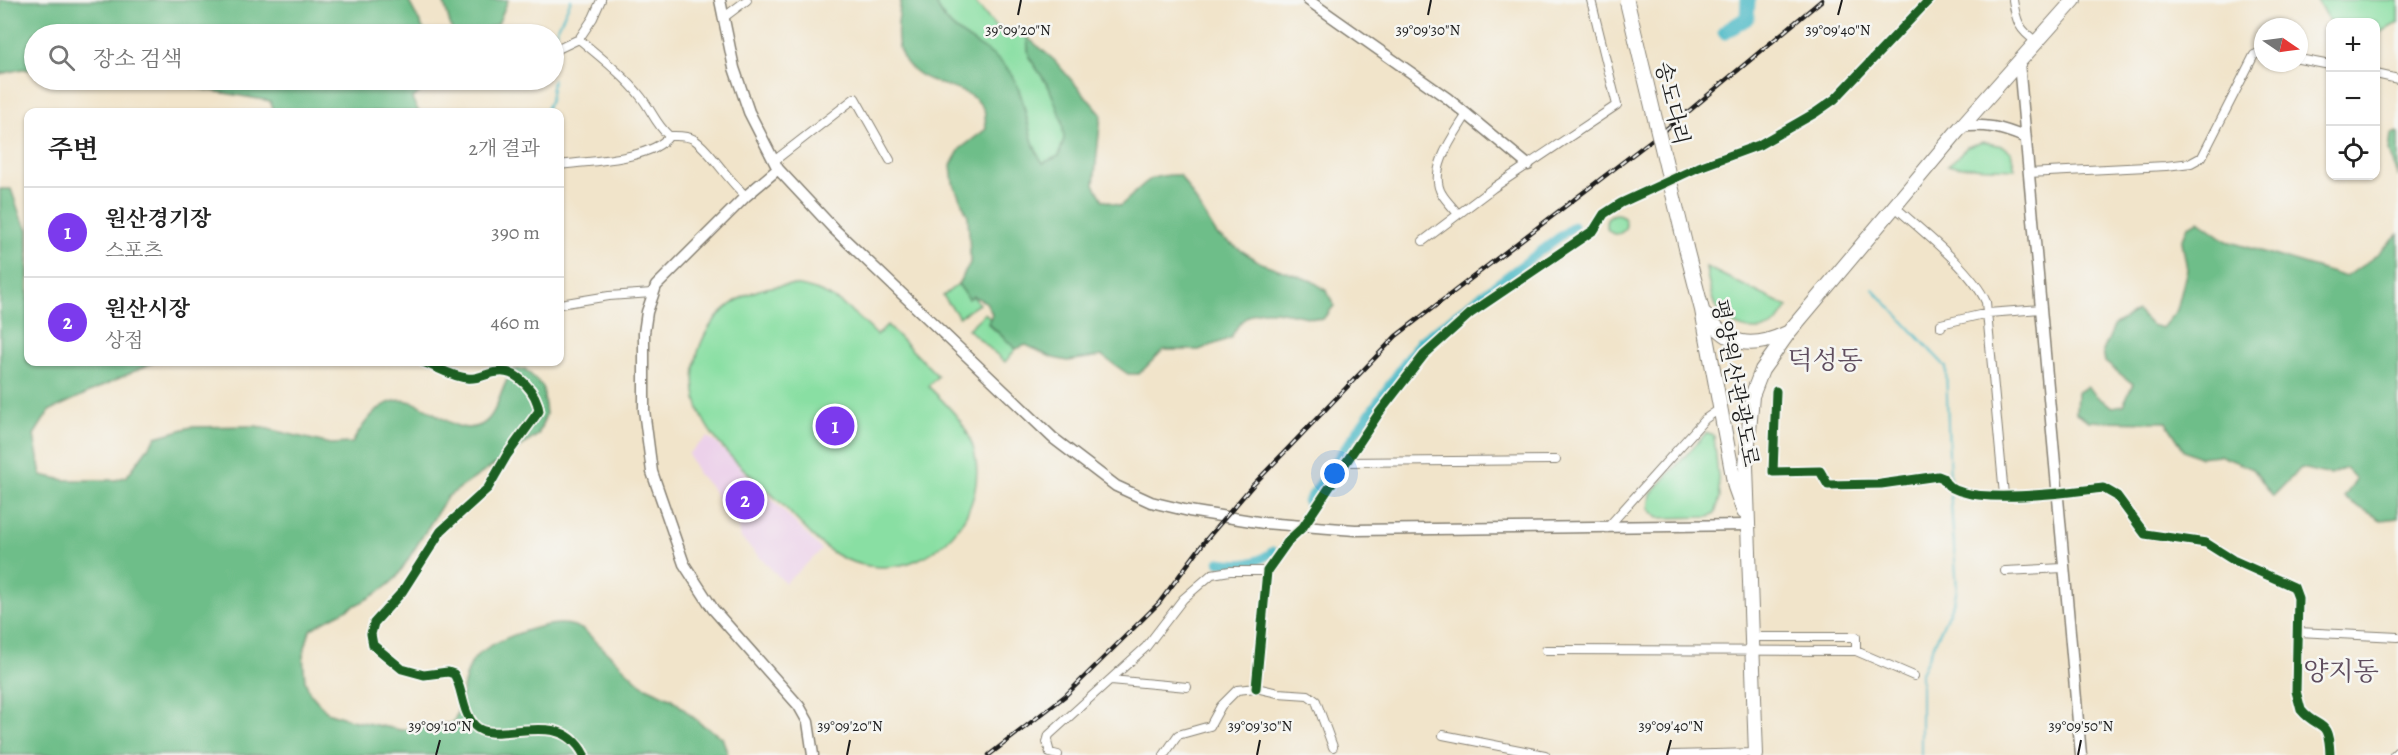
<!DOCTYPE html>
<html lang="ko">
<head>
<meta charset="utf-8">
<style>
  body { margin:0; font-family:Alegreya,"Noto Serif KR",serif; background:#f2f2f2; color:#222 }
  .controls { position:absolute; right:18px; top:18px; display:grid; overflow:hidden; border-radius:12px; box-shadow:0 2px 4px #0004 }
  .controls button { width:54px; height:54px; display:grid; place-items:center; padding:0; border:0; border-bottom:2px solid #e0e0e0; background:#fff; color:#222; font:30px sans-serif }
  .compass { position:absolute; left:2254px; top:18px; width:54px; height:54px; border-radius:50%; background:#fff; box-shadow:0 2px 4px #0004; rotate:103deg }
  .you { position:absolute; left:1335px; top:474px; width:21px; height:21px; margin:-15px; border:4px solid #fff; border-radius:50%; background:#1a73e8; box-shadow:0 0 0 9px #1a73e833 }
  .badge { display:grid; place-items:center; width:39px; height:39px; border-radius:50%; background:#7c3aed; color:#fff; font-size:20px; font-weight:700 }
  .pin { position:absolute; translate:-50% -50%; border:3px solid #fff; box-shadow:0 2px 6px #0006 }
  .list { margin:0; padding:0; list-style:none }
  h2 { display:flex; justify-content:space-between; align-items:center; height:78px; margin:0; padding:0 24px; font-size:26px }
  h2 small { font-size:20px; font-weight:400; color:#767676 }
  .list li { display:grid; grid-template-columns:39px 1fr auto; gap:18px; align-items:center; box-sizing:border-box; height:90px; padding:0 24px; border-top:2px solid #e0e0e0 }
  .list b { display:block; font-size:22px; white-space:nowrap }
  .list p { margin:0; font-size:20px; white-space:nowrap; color:#767676 }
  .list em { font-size:20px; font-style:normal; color:#767676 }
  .icon { flex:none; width:33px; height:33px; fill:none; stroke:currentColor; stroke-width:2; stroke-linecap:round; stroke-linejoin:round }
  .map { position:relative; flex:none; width:2398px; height:755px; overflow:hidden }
  .search { position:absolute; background:#fff; box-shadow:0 2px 4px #0004; left:24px; top:24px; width:540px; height:66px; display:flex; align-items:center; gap:15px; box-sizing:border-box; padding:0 21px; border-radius:33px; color:#767676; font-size:22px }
  .panel { position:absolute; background:#fff; box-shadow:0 2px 4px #0004; left:24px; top:108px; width:540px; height:258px; border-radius:12px }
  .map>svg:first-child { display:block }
  .built { fill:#ecd1ea }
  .green { fill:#89dfa3; stroke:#527e60; stroke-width:1.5 }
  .forest { fill:#6ebe89; stroke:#456d52; stroke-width:1.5 }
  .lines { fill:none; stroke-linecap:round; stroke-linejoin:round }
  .stream { stroke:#4bb9c6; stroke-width:2 }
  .canal { stroke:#4bb9c6; stroke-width:9 }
  .river { stroke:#4bb9c6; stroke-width:15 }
  .street-casing { stroke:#868073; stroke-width:10 }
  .secondary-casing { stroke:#868073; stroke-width:13 }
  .highway-casing { stroke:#868073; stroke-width:16 }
  .street { stroke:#fff; stroke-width:8 }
  .secondary { stroke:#fff; stroke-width:10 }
  .highway { stroke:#fff; stroke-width:14 }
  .rail-casing { stroke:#1c1c1c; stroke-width:4.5 }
  .rail { stroke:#f6f6f2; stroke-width:2; stroke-dasharray:7; stroke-linecap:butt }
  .highway-bridge-casing { stroke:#868073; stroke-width:16; stroke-linecap:butt }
  .highway-bridge { stroke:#fff; stroke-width:14 }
  .cycleway-casing { stroke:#f6f6f2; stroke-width:13 }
  .cycleway { stroke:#1b5e20; stroke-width:9 }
  .ticks { fill:none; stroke:#1c1c1c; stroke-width:2 }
  .labels { text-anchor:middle; stroke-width:5; stroke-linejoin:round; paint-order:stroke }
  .street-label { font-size:22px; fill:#1c1c1c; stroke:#f6f6f2 }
  .quarter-label { font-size:26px; fill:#5f4d5e; stroke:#f6f6f2 }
  .ticks-label { font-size:15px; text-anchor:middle; fill:#1c1c1c; stroke:#f6f6f2; stroke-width:5; stroke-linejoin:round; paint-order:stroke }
</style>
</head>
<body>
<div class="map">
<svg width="2398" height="755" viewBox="0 0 2398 755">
  <rect width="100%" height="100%" fill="#f6f6f2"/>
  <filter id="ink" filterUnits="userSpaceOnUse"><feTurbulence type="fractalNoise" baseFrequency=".0167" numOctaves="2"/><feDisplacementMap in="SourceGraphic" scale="12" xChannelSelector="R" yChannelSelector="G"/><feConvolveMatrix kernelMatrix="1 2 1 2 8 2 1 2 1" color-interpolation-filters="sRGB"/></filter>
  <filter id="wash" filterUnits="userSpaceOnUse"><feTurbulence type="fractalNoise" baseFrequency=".008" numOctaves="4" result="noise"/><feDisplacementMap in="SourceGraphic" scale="24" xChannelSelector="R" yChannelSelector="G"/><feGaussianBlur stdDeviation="1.35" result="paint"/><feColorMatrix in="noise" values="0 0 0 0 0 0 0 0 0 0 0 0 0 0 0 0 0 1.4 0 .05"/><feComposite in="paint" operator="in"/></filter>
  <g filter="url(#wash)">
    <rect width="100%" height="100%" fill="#f1e4ca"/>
    <path class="built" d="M707 437 715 442 822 550 785 583 740 537 738 527 725 512 711 487 698 474 688 454Z"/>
    <path class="green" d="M935 0H973L995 26 1027 37 1029 57 1049 87 1063 121 1064 139 1059 156 1043 163C1026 138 1029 106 1014 81 994 46 948 40 935 0Z
      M2317 0H2398V23L2376 35V22L2330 23Z
      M1983 142 2002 146 2011 152 2015 169 1948 166 1967 147Z
      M1606 224a10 10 0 1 1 20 0a10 10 0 1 1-20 0Z
      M1706 267 1788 307C1784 312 1779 321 1774 325 1757 337 1725 325 1716 308 1710 296 1708 280 1706 267Z
      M958 284 969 298 973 296 979 304 959 317 943 296Z
      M793 285C830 289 851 310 877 335L887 325 938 376 928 386C946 404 964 420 972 444 994 509 936 576 869 566 857 564 845 560 835 554 815 541 798 521 782 504 755 478 718 451 702 417 692 395 692 368 700 346 715 306 752 285 793 285Z
      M985 313 991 320 988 324 1016 349 1005 362 968 329Z
      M1706 433 1714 436 1720 497 1715 514 1709 517 1658 518 1649 509 1651 494Z"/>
    <path class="forest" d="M0 0H408L426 34H34V70L22 69 0 74Z
      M443 0H508L498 24 471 34H453Z
      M901 0H935C946 36 981 40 1004 65 1029 91 1023 134 1043 163L1059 156 1064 139 1062 121 1049 87 1029 57 1027 37 1054 60 1101 114 1094 184 1103 200 1120 206C1146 185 1143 174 1180 175L1217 235 1261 263 1312 281 1327 291 1334 306 1323 319C1284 316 1251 294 1231 338L1199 350H1163L1139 374H1128L1102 356 1068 361 1053 358 1026 345 1016 349 988 323 992 314 986 302 973 296 969 299 958 284 970 263V254L968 216 953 183 951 165 960 149 986 129C985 123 986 115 984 110 970 80 915 92 900 51 895 35 899 16 901 0Z
      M150 80H434L412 99 419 112H274L270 101Z
      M2398 132V177L2389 151 2391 134Z
      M0 189H11L21 218 28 229V362H154L49 411 34 435 41 475 65 480H116L127 476 156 437 191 427 256 426 330 444 352 443C406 347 440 446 481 425 499 416 500 385 513 370L525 369 543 387 546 415 538 435 447 497 397 577C371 603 339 610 310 630L303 655 305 681 310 693 327 712 351 720 401 730 453 723C463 704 461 681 472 662 484 642 541 623 563 624 572 624 578 627 585 631L642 685 672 699 701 724 722 737 728 755H0Z
      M2199 221 2227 241 2346 277 2374 257 2398 234V518L2381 520 2344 498 2356 479 2346 468 2330 475 2301 468 2273 496 2253 469 2219 455 2198 457 2184 450 2166 422 2089 421 2076 413 2077 392 2087 387 2100 399 2113 407 2123 405 2133 384 2105 362 2103 351 2115 324 2137 311 2151 325 2162 328 2177 310 2187 269 2182 241 2188 226Z"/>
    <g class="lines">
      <path class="stream" d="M554 36 571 0
        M545 112 550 101 553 80
        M1873 289 1946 367 1950 482
        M1921 755V673L1954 601 1957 589 1950 490"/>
      <path class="canal" d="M1307 502 1420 341 1574 226
        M1219 562C1240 565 1257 565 1273 551"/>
      <path class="river" d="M1725 32 1747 18 1748 0"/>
    </g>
  </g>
  <g filter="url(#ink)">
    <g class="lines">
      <g class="street-casing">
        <path id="street" d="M2013 0C2016 21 2019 30 2037 42
          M723 18 747 0
          M579 39C600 57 624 75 641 97 652 111 655 123 669 136 676 136 686 135 693 139 708 147 728 181 746 196
          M556 50 579 39 593 18 601 0
          M2299 59 2330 65
          M2376 74 2398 79
          M774 161 855 98 890 160
          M560 165C588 161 652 160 669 136
          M2028 173 2166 166 2191 163 2202 157 2254 55 2263 51
          M1894 206C1921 230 1972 270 1986 302L2004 495
          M1457 213C1453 207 1446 201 1442 194 1427 170 1455 134 1467 114
          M1423 241 1493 188 1617 105 1591 0
          M560 304 609 296 652 293
          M1941 327V324L1988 313 2041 309
          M423 362C437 367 452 377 467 378 478 380 488 372 499 372 518 370 537 393 539 411L507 455 488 488 441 531 402 592 374 623 371 634 373 645 402 669 424 675 448 672 454 674C463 689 462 713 475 726 496 747 559 705 584 755
          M1776 391 1773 472 1820 471 1828 485 1881 484 1938 476 1943 478C1953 510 2076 491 2103 488L2117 496 2145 534 2206 543 2233 560 2294 587 2298 598 2296 691 2301 710C2318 731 2329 716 2330 755
          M1345 462 1556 460
          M1607 528 1705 419 1721 408
          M2005 571 2063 568
          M2298 632 2398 637
          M1754 637H1856V651
          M1546 650 1856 651 1914 676
          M1111 680 1187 687
          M1256 688 1267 571 1289 540 1303 527 1379 413 1424 355 1471 313 1594 230 1604 214 1621 203 1699 167 1759 145 1815 113 1835 99 1929 0
          M1443 735 1545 755
          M1058 755 1050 753 1047 742 1049 735 1146 647 1183 599 1212 574 1230 571H1267
          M1164 755 1178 735 1210 726 1221 706 1237 690 1256 688 1278 693 1308 695 1316 701 1333 747
          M1673 755 1756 753
          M2394 755 2398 751"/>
      </g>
      <g class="secondary-casing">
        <path id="secondary" d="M720 0 734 68 749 112 778 169 834 229 1053 438 1116 486 1151 502 1189 511 1264 523 1355 530 1748 525
          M1308 0 1447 98 1528 165
          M2019 63 2081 755
          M1961 127C1985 123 2002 128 2024 137
          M778 169 746 196 656 286 647 312 644 333V410L652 472 684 564 713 609 799 706 808 722 813 755"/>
      </g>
      <g class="highway-casing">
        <path id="highway" d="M1686 248 1702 310 1735 487 1744 512
          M1705 314C1729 346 1751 350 1787 333
          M1756 755 1746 466 1752 396 1762 370 1789 332 1961 127 2074 0"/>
      </g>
      <use href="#street" class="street"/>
      <use href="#secondary" class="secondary"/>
      <use href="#highway" class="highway"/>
      <g class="rail-casing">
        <path id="rail" d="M989 755 1065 696 1159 603 1205 541 1253 485 1396 336 1683 116 1822 0"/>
      </g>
      <use href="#rail" class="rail"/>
      <g class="highway-bridge-casing">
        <path id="highway-bridge" d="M1627 2 1686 248"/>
      </g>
      <use href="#highway-bridge" class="highway-bridge"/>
      <g class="cycleway-casing">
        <path id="cycleway" d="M423 362C437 367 452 377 467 378 478 380 488 372 499 372 518 370 537 393 539 411L507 455 488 488 441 531 402 592 374 623 371 634 373 645 402 669 424 675 448 672 454 674C463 689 462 713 475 726 496 747 559 705 584 755
          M1776 391 1773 472 1820 471 1828 485 1881 484 1938 476 1943 478C1953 510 2076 491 2103 488L2117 496 2145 534 2206 543 2233 560 2294 587 2298 598 2296 691 2301 710C2318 731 2329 716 2330 755
          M1256 688 1267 571 1289 540 1303 527 1379 413 1424 355 1471 313 1594 230 1604 214 1621 203 1699 167 1759 145 1815 113 1835 99 1929 0"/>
      </g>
      <use href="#cycleway" class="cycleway"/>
    </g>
  </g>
  <path class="ticks" d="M1018 15 1021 0M1428 15 1431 0M1838 15 1842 0M436 755 440 740M847 755 850 740M1257 755 1260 740M1667 755 1671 740M2078 755 2081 740"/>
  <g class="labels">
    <g class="street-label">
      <text transform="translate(1673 103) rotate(77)" y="8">송도다리</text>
      <text transform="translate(1736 383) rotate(79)" y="8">평양원산관광도로</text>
    </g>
    <g class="quarter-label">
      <text x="1825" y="369">덕성동</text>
      <text x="2341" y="680">양지동</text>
    </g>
  </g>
  <g class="ticks-label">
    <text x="1018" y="35">39°09'20"N</text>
    <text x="1428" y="35">39°09'30"N</text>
    <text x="1838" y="35">39°09'40"N</text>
    <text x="440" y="731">39°09'10"N</text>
    <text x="850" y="731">39°09'20"N</text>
    <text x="1260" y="731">39°09'30"N</text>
    <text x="1671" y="731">39°09'40"N</text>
    <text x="2081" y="731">39°09'50"N</text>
  </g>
</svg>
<div class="controls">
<button>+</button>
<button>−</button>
<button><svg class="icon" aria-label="locate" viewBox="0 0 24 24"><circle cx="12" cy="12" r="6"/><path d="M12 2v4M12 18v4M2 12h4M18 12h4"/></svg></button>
</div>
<svg class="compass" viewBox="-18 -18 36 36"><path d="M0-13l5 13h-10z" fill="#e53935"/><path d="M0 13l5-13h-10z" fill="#767676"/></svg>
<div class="you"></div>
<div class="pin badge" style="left:835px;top:426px">1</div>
<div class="pin badge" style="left:745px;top:500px">2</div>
<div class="search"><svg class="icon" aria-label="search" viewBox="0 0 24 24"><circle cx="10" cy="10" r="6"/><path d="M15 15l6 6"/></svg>장소 검색</div>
<section class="panel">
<h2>주변<small>2개 결과</small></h2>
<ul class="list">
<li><span class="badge">1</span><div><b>원산경기장</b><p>스포츠</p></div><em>390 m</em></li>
<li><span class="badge">2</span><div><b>원산시장</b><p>상점</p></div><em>460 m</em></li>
</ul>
</section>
</div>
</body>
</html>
